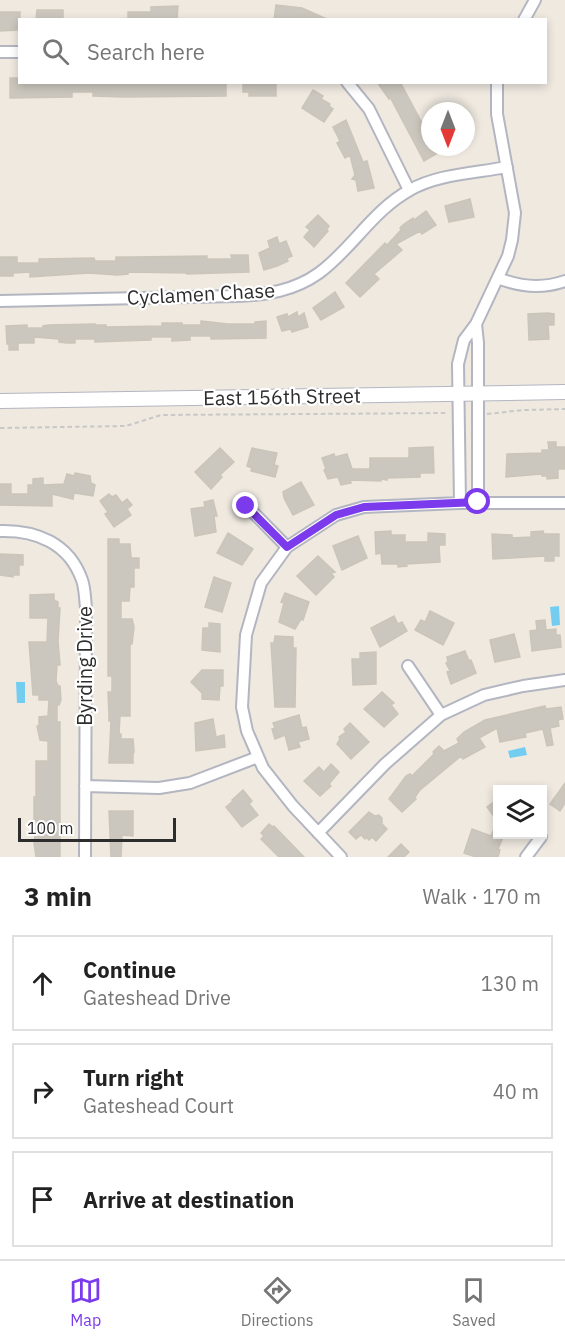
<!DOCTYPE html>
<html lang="en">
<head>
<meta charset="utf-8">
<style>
  body { margin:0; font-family:"IBM Plex Sans",sans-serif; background:#f6f6f6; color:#222 }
  .controls { position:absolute; right:18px; bottom:18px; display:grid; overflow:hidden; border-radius:0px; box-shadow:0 3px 9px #0003 }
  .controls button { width:54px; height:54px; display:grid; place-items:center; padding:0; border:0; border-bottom:2px solid #e0e0e0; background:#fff; color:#222; font:30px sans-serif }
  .compass { position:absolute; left:421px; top:102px; width:54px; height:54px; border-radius:50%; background:#fff; box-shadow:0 3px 9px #0003; rotate:180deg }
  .scale { position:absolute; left:18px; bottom:15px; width:158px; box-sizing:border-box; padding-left:6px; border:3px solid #2d2d2d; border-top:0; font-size:16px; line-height:21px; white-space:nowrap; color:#2d2d2d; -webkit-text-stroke:4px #fff; paint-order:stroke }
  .stop { position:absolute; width:18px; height:18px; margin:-14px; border:4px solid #7c3aed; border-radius:50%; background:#fff }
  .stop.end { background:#7c3aed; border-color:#fff; box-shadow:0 2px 6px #0008 }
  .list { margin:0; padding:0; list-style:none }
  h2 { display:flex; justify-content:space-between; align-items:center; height:78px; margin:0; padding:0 24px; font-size:26px }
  h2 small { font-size:20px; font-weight:400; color:#767676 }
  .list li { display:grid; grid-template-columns:39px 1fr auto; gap:18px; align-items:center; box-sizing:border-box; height:96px; margin:0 12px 12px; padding:0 12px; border:2px solid #e0e0e0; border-radius:0px }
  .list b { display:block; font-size:22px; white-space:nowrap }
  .list p { margin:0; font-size:20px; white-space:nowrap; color:#767676 }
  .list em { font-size:20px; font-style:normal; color:#767676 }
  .icon { flex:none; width:33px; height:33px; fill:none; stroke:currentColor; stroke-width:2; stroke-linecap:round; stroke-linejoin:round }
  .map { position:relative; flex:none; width:565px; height:857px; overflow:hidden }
  .search { position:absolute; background:#fff; box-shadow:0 3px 9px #0003; left:18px; right:18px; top:18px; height:66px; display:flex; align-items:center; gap:15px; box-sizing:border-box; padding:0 21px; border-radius:0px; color:#767676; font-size:22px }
  .sheet { height:402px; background:#fff }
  nav { display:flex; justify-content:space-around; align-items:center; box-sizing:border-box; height:84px; border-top:2px solid #e0e0e0; background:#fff; font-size:16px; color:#767676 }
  nav a { display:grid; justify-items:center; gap:3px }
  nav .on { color:#7c3aed }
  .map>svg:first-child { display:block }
  .water { fill:#73cdf1 }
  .building { fill:#cbc7be; stroke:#cbc5b9; stroke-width:1.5 }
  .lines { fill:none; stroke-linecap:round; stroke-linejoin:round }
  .minor-casing { stroke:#b3b6c1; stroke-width:14 }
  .tertiary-casing { stroke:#b3b6c1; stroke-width:16 }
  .path { stroke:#c8c8c8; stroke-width:2; stroke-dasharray:4.5 3; stroke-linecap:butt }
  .minor { stroke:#fff; stroke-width:10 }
  .tertiary { stroke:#fff; stroke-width:14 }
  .route { stroke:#7c3aed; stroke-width:8 }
  .labels { text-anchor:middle; stroke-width:4.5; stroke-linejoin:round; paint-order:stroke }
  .street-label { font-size:20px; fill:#2d2d2d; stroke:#fff }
</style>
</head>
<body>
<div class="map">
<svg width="565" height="857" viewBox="0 0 565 857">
  <rect width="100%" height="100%" fill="#efe9e0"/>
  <path class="water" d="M559 606 560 625 552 626 550 607Z
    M16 682H25V703H17Z
    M525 747 527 755 510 758 508 751Z"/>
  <path class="building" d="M276 5 302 8 329 20H274Z
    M178 6 177 20H128V12H151V7Z
    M37 10H63V20H36Z
    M0 12H20V27H17V30L0 31Z
    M10 78H20V82H226V96L125 97 93 96V92H72V97L10 98Z
    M243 82H276V96H249V92H243Z
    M377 82H400L430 138V147H435L438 153 424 161 390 97 389 99Z
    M313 90 323 96 321 99 330 104 329 106 333 109 324 122 302 108Z
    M346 120 363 162 367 161 374 188 358 191 356 180 352 179 355 175 350 155 345 158 337 143 340 141 333 127Z
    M470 199 474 217 449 222 445 206Z
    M426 211 436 225 422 234 420 231 396 244 402 250 374 274 379 279 360 297 346 283 385 243 387 245 401 230 400 228 404 224 413 218 414 220Z
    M318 215 329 226 326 230 328 231 314 247 304 237 310 230 306 227Z
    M277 237 279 244 286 241 292 256 287 258 288 261 277 266 264 270 259 253 270 248 268 241Z
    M231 255H248L249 272 187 274V273L128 272V274L117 275 89 273 30 277V272L13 273V276H0V257H17V263H39V259L94 258 95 261H116V257H133L207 256V259H232Z
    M335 292 344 307 321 320 313 308Z
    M297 312 298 317 304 313 308 327 292 332 291 329 282 331 277 317 287 314 288 317Z
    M548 313 554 314V325H548L549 339 529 340 528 314Z
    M201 321 228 324H255V322L266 321V338L211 339V336H190V340L172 341V337H151V340L95 342V339H75V343H67L59 342V339L34 337V343H18V350H9V344H7L6 326 27 325V328H43V326L49 325 95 324V325H106V327L162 326V323H182V325H201Z
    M548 442H556V447H565V469H558V478L547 479V476H542V474L506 477 507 454 542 453V450H549Z
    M433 447 434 473H420V477L387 478V480L381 479V481L350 480 351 483 341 485 338 477 328 479 324 470 326 469 322 458 334 454 335 457 347 454 352 469H370V458H409V448Z
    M220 448 234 462 220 475 222 477 211 489 195 472Z
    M252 448 277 453 274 465 278 466 275 477 251 471 252 468 247 466Z
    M75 473 90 476 91 483 95 485 93 496 74 493 73 499 52 494V506L0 505V484H11V494H28V485H33V479L43 478V485L64 484 67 474 74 476Z
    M301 482 314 505 293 515 284 498 283 492Z
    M109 494 112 497 116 495 122 503 127 499 132 505 127 509 131 515 114 527 105 514 108 512 100 501Z
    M213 500 217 516H214L216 532 195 536 191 509 205 507 204 502Z
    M391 531V535H405V542H428V533L445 534V545H439L440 562 406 564 407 566 398 567V564H382L381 553 376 554 375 532Z
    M543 531 544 534H559V556H554V561H545V556L493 559 492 534 512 535V538L531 537V532Z
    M228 533 253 549 242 565 217 553Z
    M358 536 367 558 342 570 333 546Z
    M108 539H119V544H130L131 558H139V568H134V587H130L129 601H121V619H132L134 627 132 644H130V716H120L119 734H121V739H133L134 752 133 754V763H109L111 721H109V715L108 692H112V676H108Z
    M0 554 23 555V565H19V575H13V577L0 575Z
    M318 556 335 572 331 573 334 577 316 595 297 576Z
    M214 577 231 583 222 612 205 607Z
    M285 593 309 602 303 620 301 619 295 629 279 622 284 603 281 602Z
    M54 594V600L58 602V608H60L58 641 60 665H57L56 681 58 686H60L61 700 59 705H57V722H60V857H36L34 843 37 821H34V797H36V761H48V741L40 740 37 726H39V717L48 716 49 700H39V695H33L29 642H47L48 618H30V595Z
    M430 611 454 623 443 645 415 630 421 620 425 622Z
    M394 616 398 624 402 622 407 631 380 647 371 628Z
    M545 620 546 630 556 629V635H560L561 647 532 651 530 631 537 630 536 621Z
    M209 623 220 624V652L202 650 203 628H209Z
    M514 634 520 657 495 662 490 640Z
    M275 636 293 637V648H296L295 707H275L271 643H274Z
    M465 651 469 661 471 660 476 673 451 684 447 672 450 671 446 663 448 662 447 657Z
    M376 652V684L353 685 352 659H360V653Z
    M202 670H223V686H220L219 700 202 699V693L191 682Z
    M382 692 394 703 391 705 398 714 384 727 364 709Z
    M545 706 546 709 561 707 563 719 558 720 559 726 550 728 553 745 547 746 543 729 525 733 526 737 500 742 497 728 479 738 485 747 463 759 461 756 420 790 415 797 416 799 402 812 389 799 406 776 410 774 412 776 434 754 433 752 439 746 444 751 459 743 457 739 464 732 485 720Z
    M299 715 302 728 306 727 309 739 298 742 300 747 289 750 285 735 275 739 272 729 275 728 273 723Z
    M213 719 216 737 224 735 225 747 196 751 195 723Z
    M350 723 369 742 351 759 337 744 340 739 339 737 346 732 344 729Z
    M331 764 339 772 329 784 331 786 320 796 304 781 319 767 324 772Z
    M565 783V803L560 811 550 804Z
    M243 790 252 801 249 804 258 815 242 827 226 807 233 801 232 800Z
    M498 799V822L487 807Z
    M109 811H133V836L122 835 121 857H111Z
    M369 812 375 816 379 815 382 818V824L387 829 376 841 372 837 369 840 366 837 365 839 361 835 356 839 349 832Z
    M269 824 273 827 274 826 304 857H279L261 839 264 836 261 833Z
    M472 829 491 836 493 831 498 834 504 835 498 849 500 850 498 857H476L464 853Z
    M401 844 409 852 404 857H388Z"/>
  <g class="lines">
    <g class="minor-casing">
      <path id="minor" d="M524 20 535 0
        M0 52H20
        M347 82 369 109 409 190
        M498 278C520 287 542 289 565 281
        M0 301 237 296C266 295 294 291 319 273 352 249 373 210 410 190 438 174 476 173 507 167
        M476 324 478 343V503
        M460 503 458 364 464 340 476 324 508 256 512 240 515 213 497 114V82
        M246 505 287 547
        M0 531C36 530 69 543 82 580 85 588 85 599 86 608L85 857
        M408 666 441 715
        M85 786 159 788 190 783 258 757
        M318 833 385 764 441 715 484 695 523 686 565 680
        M341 857 293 806 263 768 247 731 242 707 246 635 261 583 287 547 336 515 364 507 460 503H565
        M526 857 541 837"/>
    </g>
    <g class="tertiary-casing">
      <path id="tertiary" d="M0 401 565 392"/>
    </g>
    <path class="path" d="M487 414 524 410 565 409
      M0 428 126 426 161 415 448 413"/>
    <use href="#minor" class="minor"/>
    <use href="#tertiary" class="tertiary"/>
  </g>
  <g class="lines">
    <path class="route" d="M246 506 287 547 336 515 364 507 478 502"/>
  </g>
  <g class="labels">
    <g class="street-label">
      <text transform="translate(201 294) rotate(-3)" y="7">Cyclamen Chase</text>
      <text transform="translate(282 397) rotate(-1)" y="7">East 156th Street</text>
      <text transform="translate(85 666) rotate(-90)" y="7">Byrding Drive</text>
    </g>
  </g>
</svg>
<div class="controls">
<button><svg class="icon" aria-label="layers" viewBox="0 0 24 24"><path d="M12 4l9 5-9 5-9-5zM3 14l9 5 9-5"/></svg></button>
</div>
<svg class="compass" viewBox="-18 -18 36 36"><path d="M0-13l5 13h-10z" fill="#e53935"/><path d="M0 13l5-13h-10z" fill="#767676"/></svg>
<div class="scale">100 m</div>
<div class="stop" style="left:478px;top:502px"></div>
<div class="stop end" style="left:246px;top:506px"></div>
<div class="search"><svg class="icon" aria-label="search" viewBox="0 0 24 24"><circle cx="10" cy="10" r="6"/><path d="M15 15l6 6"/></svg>Search here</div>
</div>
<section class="sheet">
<h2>3 min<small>Walk · 170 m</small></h2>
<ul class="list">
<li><svg class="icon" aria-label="ahead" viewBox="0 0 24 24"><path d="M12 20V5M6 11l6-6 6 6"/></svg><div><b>Continue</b><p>Gateshead Drive</p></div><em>130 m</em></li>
<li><svg class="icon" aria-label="right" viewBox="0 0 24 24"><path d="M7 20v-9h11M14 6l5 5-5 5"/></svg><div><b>Turn right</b><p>Gateshead Court</p></div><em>40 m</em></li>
<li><svg class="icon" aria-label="arrive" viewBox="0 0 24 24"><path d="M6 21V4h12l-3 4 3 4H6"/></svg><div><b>Arrive at destination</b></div></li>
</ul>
</section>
<nav>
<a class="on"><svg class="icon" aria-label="map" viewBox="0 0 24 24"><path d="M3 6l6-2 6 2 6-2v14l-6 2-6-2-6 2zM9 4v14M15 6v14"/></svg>Map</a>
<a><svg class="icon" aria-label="directions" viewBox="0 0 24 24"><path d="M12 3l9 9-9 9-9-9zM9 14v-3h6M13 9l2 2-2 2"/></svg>Directions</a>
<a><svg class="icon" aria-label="saved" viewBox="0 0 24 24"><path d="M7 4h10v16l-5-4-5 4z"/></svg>Saved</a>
</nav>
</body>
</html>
